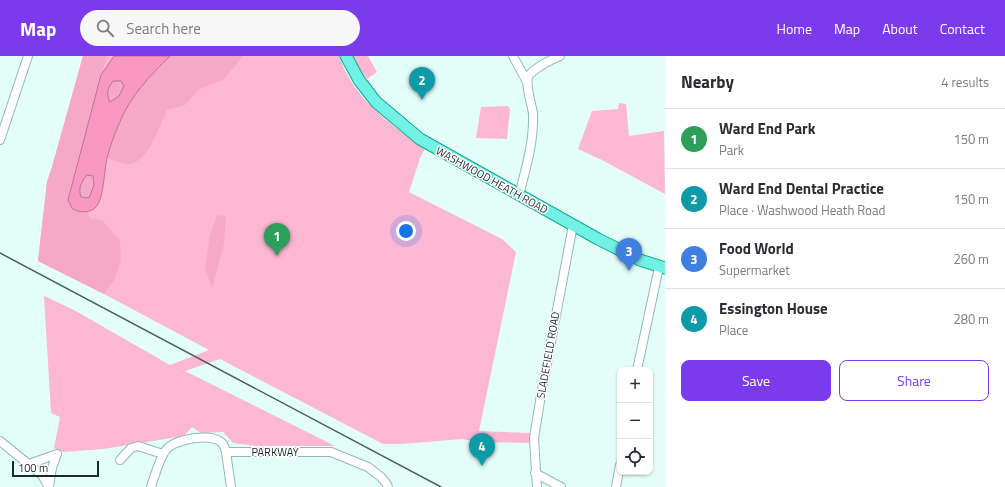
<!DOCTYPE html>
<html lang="en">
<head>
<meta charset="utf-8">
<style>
  body { margin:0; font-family:"Titillium Web",sans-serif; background:#f7f7f7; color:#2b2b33 }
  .controls { position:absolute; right:12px; bottom:12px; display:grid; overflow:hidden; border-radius:8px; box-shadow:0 1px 3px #0004 }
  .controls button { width:36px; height:36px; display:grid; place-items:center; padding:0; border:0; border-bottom:1px solid #e1e1e2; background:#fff; color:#2b2b33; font:20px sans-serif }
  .scale { position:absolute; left:12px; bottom:10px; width:87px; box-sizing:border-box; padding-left:4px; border:2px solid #192a27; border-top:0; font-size:11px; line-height:14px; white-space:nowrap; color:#192a27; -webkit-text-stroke:3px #fff; paint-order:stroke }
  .you { position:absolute; left:406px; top:175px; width:14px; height:14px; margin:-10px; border:3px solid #fff; border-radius:50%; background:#1a73e8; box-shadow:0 0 0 6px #1a73e833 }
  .badge { display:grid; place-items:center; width:26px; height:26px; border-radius:50%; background:#7c3aed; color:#fff; font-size:13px; font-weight:700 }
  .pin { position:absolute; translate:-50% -33px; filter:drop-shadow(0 1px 2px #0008) }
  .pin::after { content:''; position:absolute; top:21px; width:14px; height:12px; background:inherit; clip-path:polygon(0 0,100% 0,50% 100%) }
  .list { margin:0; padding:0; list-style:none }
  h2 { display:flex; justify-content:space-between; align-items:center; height:52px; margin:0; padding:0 16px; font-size:17px }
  h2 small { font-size:13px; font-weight:400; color:#7c7c81 }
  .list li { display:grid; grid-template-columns:26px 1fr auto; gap:12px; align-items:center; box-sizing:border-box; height:60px; padding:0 16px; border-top:1px solid #e1e1e2 }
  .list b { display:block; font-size:15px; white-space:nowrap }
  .list p { margin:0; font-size:13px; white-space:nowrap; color:#7c7c81 }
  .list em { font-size:13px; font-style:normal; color:#7c7c81 }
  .actions { display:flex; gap:8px; padding:12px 16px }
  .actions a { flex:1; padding:9px 0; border:1px solid #7c3aed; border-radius:8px; text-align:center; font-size:14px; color:#7c3aed }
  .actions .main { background:#7c3aed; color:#fff }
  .icon { flex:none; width:22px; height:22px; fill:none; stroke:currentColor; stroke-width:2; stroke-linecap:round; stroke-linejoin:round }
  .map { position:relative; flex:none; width:665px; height:431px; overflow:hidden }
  header { display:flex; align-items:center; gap:24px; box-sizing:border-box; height:56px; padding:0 20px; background:#7c3aed; color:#fff }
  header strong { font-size:19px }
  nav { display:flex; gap:22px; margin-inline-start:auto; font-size:14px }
  .search { width:280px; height:36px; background:#f7f7f7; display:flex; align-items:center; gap:10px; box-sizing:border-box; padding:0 14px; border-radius:22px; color:#7c7c81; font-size:15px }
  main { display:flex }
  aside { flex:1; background:#fff }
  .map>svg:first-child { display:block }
  .green { fill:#fcb7d2 }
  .forest { fill:#f6a8c7 }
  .water { fill:#f898c0; stroke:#b57792; fill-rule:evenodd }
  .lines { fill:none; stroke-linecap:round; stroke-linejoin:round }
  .minor-casing { stroke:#90bab2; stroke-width:10 }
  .major-casing { stroke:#14a796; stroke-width:13 }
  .minor { stroke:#fff; stroke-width:8 }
  .major { stroke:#71f2e4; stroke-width:11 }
  .rail { stroke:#4a5d5a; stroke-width:1.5 }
  .labels { text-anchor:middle; stroke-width:3; stroke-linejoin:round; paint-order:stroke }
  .street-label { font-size:11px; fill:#192a27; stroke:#fff }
</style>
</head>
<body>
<header>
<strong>Map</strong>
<div class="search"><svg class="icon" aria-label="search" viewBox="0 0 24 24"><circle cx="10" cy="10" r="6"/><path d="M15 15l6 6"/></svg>Search here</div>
<nav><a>Home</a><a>Map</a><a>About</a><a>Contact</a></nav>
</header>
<main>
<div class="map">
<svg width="665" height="431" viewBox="0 0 665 431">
  <rect width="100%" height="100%" fill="#e3fef8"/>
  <path class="green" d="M83 0H339C342 7 344 14 348 20 365 51 397 73 425 93L420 102 409 136 502 183 516 196 479 375 530 377 529 387 479 386 462 383 402 388H383L220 303 185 315 335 390H256L233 387 223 376 201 377 192 371 184 380 103 393 63 396 54 392 60 361 51 357 44 240 74 254 170 309 209 294 104 238 38 205 47 126 52 111Z
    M349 0H368L377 16 367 23Z
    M619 47 626 48 629 80 664 75 665 138 602 104 578 93 592 55 618 53Z
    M508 50 510 53 507 83 476 82 481 51Z"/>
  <path class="forest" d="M83 0H107L88 67 68 144 78 155H87L90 162 103 165 120 185 121 205 114 224 104 238 38 205 47 126 52 111Z
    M170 0H243L224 23 198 34 185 49 167 54C160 69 147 109 128 108 122 108 113 104 107 102 113 84 118 63 129 47 140 29 155 15 170 0Z
    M113 25H121L124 30 119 40 110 46C106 36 107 33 113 25Z
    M87 119 93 120 94 129 89 142 81 141C78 132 81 126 87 119Z
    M217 159 226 160 224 188 212 232 205 212 210 180Z"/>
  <path class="water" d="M114 0H170C149 21 130 40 119 68 114 79 110 91 107 102 104 115 104 144 95 152 90 157 78 157 72 152 71 150 69 146 68 144L101 19ZM113 25H121L124 30 119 40 110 46C106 37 107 33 113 25ZM87 119 93 120 94 129 89 142 81 141C78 132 81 126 87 119Z"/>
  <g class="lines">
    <g class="minor-casing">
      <path id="minor" d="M513 0 527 26
        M0 84 28 0
        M519 139C526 112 534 86 533 58 532 48 524 27 529 19 535 12 552 3 560 0
        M637 314 659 211
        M0 385 42 419 49 431
        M226 396 231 431
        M120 404 131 392 138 390 163 398
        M29 408 57 398
        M535 417 561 431
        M49 430 52 412 57 398
        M151 431C154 422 160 401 166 394 174 383 210 377 221 386 224 388 225 393 226 396H331L368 411 381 421 386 427 388 431
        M537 431 534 382 541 339 573 169
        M616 431 620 409"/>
    </g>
    <g class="major-casing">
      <path id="major" d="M346 0 359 24 376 46 420 83 598 183 640 204 665 212"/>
    </g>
    <use href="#minor" class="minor"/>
    <use href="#major" class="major"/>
    <path class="rail" d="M0 197 441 431"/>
  </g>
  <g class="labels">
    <g class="street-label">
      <text transform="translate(492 124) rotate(29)" y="4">WASHWOOD HEATH ROAD</text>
      <text transform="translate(548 299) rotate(-80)" y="4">SLADEFIELD ROAD</text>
      <text x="275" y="400">PARKWAY</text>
    </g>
  </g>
</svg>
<div class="controls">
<button>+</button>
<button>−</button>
<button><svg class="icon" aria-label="locate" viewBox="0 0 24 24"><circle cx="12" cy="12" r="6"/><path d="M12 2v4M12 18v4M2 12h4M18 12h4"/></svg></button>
</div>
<div class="scale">100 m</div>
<div class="you"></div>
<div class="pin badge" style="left:277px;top:200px;background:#2e9e5b">1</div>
<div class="pin badge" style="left:422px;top:44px;background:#0f9aa8">2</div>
<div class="pin badge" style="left:629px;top:215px;background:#3f7fe0">3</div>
<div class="pin badge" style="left:482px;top:410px;background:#0f9aa8">4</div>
</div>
<aside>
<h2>Nearby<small>4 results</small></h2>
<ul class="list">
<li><span class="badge" style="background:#2e9e5b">1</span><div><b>Ward End Park</b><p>Park</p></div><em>150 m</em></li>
<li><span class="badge" style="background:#0f9aa8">2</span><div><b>Ward End Dental Practice</b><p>Place · Washwood Heath Road</p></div><em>150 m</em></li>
<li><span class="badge" style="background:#3f7fe0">3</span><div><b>Food World</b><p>Supermarket</p></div><em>260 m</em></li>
<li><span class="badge" style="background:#0f9aa8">4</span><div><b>Essington House</b><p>Place</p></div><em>280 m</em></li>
</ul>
<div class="actions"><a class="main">Save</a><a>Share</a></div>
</aside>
</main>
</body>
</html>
